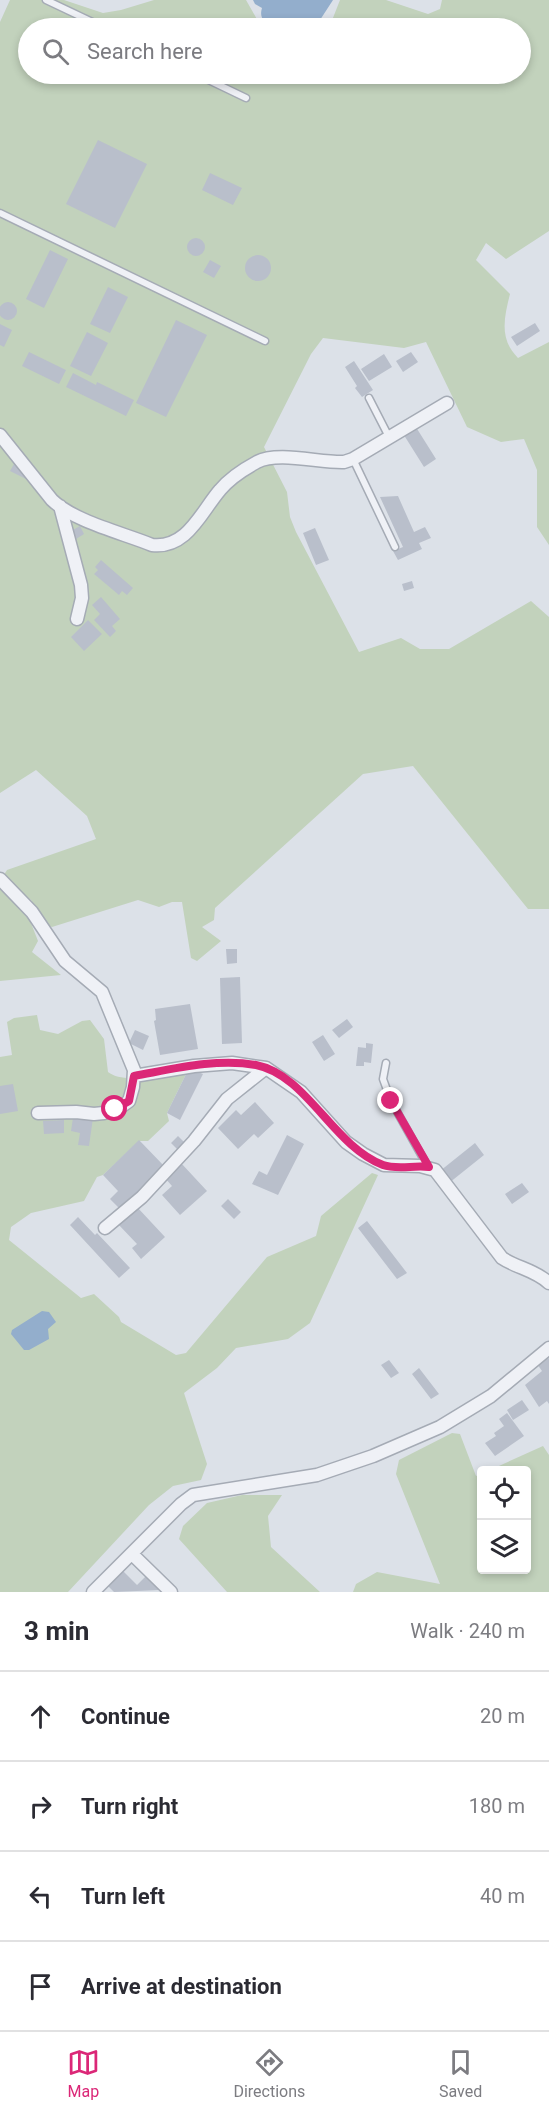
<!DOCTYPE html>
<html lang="en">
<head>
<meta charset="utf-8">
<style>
  body { margin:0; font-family:Roboto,sans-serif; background:#f7f7f7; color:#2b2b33 }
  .controls { position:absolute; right:18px; bottom:18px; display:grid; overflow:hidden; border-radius:6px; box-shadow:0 3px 9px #0003 }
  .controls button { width:54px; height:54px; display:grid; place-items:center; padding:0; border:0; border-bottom:2px solid #e1e1e2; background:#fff; color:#2b2b33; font:30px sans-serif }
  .stop { position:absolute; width:18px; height:18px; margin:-14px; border:4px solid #db2777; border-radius:50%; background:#fff }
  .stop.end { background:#db2777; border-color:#fff; box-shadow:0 2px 6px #0008 }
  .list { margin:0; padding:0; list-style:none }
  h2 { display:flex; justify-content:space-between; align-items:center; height:78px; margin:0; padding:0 24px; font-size:26px }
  h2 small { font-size:20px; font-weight:400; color:#7c7c81 }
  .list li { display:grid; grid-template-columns:39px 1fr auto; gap:18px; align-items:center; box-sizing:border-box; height:90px; padding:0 24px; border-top:2px solid #e1e1e2 }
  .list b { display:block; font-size:22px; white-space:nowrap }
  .list em { font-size:20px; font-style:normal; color:#7c7c81 }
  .icon { flex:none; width:33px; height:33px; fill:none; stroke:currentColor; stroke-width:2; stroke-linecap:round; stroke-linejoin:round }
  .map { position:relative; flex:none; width:549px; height:1592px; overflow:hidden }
  .search { position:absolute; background:#fff; box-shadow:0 3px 9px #0003; left:18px; right:18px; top:18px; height:66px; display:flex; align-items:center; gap:15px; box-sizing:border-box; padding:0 21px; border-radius:33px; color:#7c7c81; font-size:22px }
  .sheet { height:438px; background:#fff }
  nav { display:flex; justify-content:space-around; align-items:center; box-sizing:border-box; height:84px; border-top:2px solid #e1e1e2; background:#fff; font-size:16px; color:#7c7c81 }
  nav a { display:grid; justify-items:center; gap:3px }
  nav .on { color:#db2777 }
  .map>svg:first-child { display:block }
  .green { fill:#c2d2bc }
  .water { fill:#93aecc }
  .building { fill:#b9bfcb }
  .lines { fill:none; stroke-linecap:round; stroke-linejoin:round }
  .lane-casing { stroke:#a5abb5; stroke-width:9 }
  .street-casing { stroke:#a5abb5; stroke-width:15 }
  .lane { stroke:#eff1f6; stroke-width:6 }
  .street { stroke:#eff1f6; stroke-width:12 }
  .route { stroke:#db2777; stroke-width:8 }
</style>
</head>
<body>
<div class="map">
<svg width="549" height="1592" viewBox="0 0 549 1592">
  <rect width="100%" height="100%" fill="#dce1e8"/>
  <path class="green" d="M10 0H64L103 13 121 10 154 0H246L262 28H28V74H520V28H329L340 0H386L428 14 440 9 442 0H549V231L506 259 486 243 476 260 510 294C504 318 499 339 518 358L549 342V545L537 527V470L524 439 501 442 467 427 426 342 404 348 323 338 311 354 264 447 287 492 290 517 296 532 359 652 401 638 420 649H449L531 601 549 617V909H528L413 766 363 774 215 908 214 920 202 927 221 941 197 961 191 958 182 902H172L159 907 138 900 52 927 44 924 31 900 2 878 7 870 96 839 87 816 36 770 0 793V22Z
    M0 889 29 918 38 941 32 952 61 975 0 981Z
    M37 1015 40 1030 58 1034 82 1021 90 1020 104 1039 108 1072C126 1086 168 1072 189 1068L167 1113 169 1121 148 1141H139L103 1175 97 1177 84 1201 31 1213 11 1227 9 1240 81 1298 94 1294 119 1317 121 1322 176 1355 186 1353 267 1257 316 1236 321 1216 372 1173 378 1175 310 1323 288 1339 236 1348 217 1368 184 1393 207 1464 201 1480 173 1486 149 1505 68 1592H0V1057L12 1055 7 1022 14 1018Z
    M452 1433 460 1434 476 1476 481 1474 482 1570H526V1470H490L543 1446 549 1455V1592H353L356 1584 377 1572 440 1584 396 1474 399 1460Z
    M242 1495H282L268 1516 271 1547 320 1592H227L179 1539 183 1526 207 1503Z"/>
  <path class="water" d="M253 0H333L320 20 319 28H270C264 22 259 17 262 8L255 4Z
    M42 1311 49 1312 56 1322 48 1329 49 1339 29 1350H24L11 1334 12 1330Z"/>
  <path class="building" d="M98 140 147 164 115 228 66 204Z
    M210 173 242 188 233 205 202 190Z
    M187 247a9 9 0 1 1 18 0a9 9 0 1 1-18 0Z
    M50 250 68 259 44 308 26 299Z
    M245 268a13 13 0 1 1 26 0a13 13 0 1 1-26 0Z
    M210 260 221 266 214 278 203 272Z
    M108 287 128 297 110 333 90 324Z
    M-1 311a9 9 0 1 1 18 0a9 9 0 1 1-18 0Z
    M176 320 207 335 166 417 136 403Z
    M535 323 540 331 517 346 511 337Z
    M0 324 12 330 4 347 0 345Z
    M87 332 108 343 91 376 70 366Z
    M29 352 66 370 59 384 22 366Z
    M411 352 418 362 403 372 396 361Z
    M384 354 392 367 369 381 361 369Z
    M354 361 373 390 362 397 355 388 357 386 345 367Z
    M73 373 96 385 97 382 134 400 126 416 66 387Z
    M414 424 436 459 424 467 402 432Z
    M14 464 30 473 26 479 10 471Z
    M398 496 414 532 425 527 431 538 419 543 422 549 398 560 393 551 403 547 380 497Z
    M80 526 84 534 76 539 71 531Z
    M315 528 329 560 316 565 303 533Z
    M101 560 133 588 127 595 122 591 119 595 94 574 98 570 95 567Z
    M412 581 414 588 404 591 402 584Z
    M101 597 120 619 112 626 116 631 110 637 94 620 100 614 92 605Z
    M88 620 102 634 84 651 71 637Z
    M226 949H237V963L227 964Z
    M240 977 242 1043 222 1044 220 978Z
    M190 1004 198 1049 160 1055 154 1021 156 1020 155 1009Z
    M347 1019 353 1027 339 1038 332 1030Z
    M135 1030 149 1036 143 1050 129 1043Z
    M323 1035 335 1054 324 1061 312 1042Z
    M366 1043 373 1044 371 1063 364 1062V1066H356L358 1047 366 1048Z
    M189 1068 203 1074 180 1120 167 1113Z
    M13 1084 18 1111 0 1114V1086Z
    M255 1102 274 1123 258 1138 254 1134 238 1149 218 1128 236 1110 241 1115Z
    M82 1117 93 1118 89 1146 78 1145 80 1133 71 1131 73 1118 82 1119Z
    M64 1120V1133L44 1134 43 1121Z
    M287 1135 304 1144 278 1195 252 1184 259 1171 267 1175Z
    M178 1136 186 1144 179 1151 171 1143Z
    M139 1140 166 1168 130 1203 127 1200 119 1208 110 1199 118 1191 103 1175Z
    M475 1143 484 1155 449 1183 440 1171Z
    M181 1163 207 1191 180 1215 162 1195 172 1186 165 1178Z
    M522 1183 529 1192 512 1204 505 1194Z
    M228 1199 241 1212 234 1219 221 1206Z
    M137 1207 165 1237 141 1259 132 1248 137 1244 118 1224Z
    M78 1217 95 1235 97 1233 130 1268 119 1278 70 1225Z
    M367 1221 407 1273 397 1279 358 1228Z
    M546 1354 549 1359V1404L547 1401 539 1407 525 1385 542 1371 535 1361Z
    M389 1360 399 1373 391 1378 381 1365Z
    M419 1368 439 1394 431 1399 412 1374Z
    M522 1400 529 1410 513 1420 507 1410Z
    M507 1413 524 1436 495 1456 485 1443 496 1436 494 1433 504 1426 499 1419Z
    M121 1569 137 1585 146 1576 160 1590 114 1592 106 1584Z"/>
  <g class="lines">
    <g class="lane-casing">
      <path id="lane" d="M46 0 105 28
        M196 74 246 98
        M0 213 265 341
        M369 398 389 437
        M353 459 395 547
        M386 1063 383 1079 391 1101 428 1167"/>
    </g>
    <g class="street-casing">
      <path id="street" d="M0 435 52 500C75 522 123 533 152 545 187 549 201 512 220 490 229 479 244 469 257 462 278 451 320 463 344 462L353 459 447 403
        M60 506 81 585 82 598 77 619
        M0 879 32 912 65 961 102 992 134 1070 133 1087 129 1101 122 1106 104 1113 94 1114 76 1112 38 1113
        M134 1076 194 1066 232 1063 266 1068 301 1092 346 1142 363 1154 384 1165 420 1166 435 1170 502 1258C517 1268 535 1270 549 1283
        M105 1228 142 1197 194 1141 227 1099 266 1068
        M132 1554 171 1592
        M93 1592 181 1504 193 1495 317 1475 373 1456 440 1427 491 1396 549 1348"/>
    </g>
    <use href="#lane" class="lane"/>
    <use href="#street" class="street"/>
  </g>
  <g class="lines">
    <path class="route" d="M115 1109 129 1101 134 1076C173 1069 216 1058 256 1065 307 1075 333 1146 383 1165 397 1170 414 1165 429 1167L391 1101"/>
  </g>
</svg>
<div class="controls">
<button><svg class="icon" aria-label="locate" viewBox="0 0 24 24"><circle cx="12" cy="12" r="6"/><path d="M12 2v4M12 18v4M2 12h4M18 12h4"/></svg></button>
<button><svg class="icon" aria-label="layers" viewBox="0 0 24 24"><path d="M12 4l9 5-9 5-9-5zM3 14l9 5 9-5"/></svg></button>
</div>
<div class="stop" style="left:115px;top:1109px"></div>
<div class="stop end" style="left:391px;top:1101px"></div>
<div class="search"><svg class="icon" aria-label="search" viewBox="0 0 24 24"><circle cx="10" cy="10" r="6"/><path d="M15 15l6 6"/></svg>Search here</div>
</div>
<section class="sheet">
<h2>3 min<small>Walk · 240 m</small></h2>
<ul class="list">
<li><svg class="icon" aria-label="ahead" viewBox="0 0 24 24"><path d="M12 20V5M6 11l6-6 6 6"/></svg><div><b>Continue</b></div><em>20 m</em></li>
<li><svg class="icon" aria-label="right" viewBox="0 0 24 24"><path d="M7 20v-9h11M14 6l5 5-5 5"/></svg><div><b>Turn right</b></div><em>180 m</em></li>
<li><svg class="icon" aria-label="left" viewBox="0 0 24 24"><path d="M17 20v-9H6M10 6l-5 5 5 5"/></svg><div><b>Turn left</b></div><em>40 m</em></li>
<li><svg class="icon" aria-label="arrive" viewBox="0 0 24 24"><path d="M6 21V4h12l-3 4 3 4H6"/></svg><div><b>Arrive at destination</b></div></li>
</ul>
</section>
<nav>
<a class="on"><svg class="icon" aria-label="map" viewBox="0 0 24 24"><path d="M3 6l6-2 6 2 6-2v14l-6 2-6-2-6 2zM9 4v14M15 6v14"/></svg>Map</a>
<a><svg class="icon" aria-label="directions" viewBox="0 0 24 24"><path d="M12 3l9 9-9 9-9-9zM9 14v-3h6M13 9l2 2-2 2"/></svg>Directions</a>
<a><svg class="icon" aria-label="saved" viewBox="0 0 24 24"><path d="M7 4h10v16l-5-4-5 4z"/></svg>Saved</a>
</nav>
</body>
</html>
